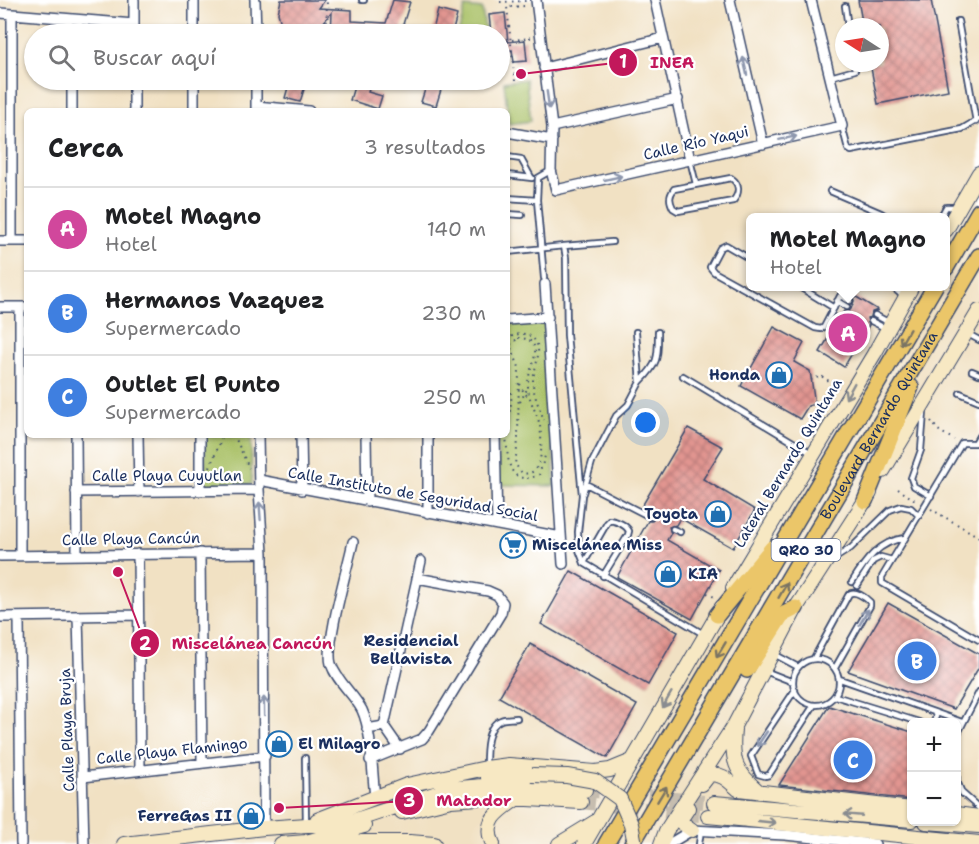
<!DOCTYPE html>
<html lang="es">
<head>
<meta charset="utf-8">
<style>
  body { margin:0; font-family:"Shantell Sans",sans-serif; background:#f6f6f6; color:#202124 }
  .controls { position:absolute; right:18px; bottom:18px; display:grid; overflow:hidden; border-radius:9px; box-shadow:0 2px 4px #0004 }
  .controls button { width:54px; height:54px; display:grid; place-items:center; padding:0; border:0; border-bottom:2px solid #e0e0e0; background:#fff; color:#202124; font:30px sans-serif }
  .compass { position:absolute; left:835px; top:18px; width:54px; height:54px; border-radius:50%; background:#fff; box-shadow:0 2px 4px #0004; rotate:282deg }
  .you { position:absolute; left:646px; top:423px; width:21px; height:21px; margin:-15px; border:4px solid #fff; border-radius:50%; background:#1a73e8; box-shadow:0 0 0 9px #1a73e833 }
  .badge { display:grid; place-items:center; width:39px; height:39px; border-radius:50%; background:#1f6fb2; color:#fff; font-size:20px; font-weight:700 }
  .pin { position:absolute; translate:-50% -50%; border:3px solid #fff; box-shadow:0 2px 6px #0006 }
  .popup { position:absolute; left:746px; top:213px; width:204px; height:78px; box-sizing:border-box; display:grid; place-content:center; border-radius:9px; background:#fff; filter:drop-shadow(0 2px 4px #0005); font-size:20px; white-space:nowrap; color:#757577 }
  .popup b { font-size:22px; color:#202124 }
  .popup::after { content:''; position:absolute; left:50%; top:100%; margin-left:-12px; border:12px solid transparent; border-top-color:#fff }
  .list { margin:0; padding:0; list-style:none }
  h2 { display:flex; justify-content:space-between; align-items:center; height:78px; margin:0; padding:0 24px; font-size:26px }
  h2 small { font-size:20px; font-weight:400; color:#757577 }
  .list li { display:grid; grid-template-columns:39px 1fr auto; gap:18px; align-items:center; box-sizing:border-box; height:84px; padding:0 24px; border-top:2px solid #e0e0e0 }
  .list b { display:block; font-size:22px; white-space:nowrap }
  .list p { margin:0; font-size:20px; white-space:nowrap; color:#757577 }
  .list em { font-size:20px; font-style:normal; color:#757577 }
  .icon { flex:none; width:33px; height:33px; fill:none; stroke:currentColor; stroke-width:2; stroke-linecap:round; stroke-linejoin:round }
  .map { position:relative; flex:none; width:979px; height:844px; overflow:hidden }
  .search { position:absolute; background:#fff; box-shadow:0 2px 4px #0004; left:24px; top:24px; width:486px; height:66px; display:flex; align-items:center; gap:15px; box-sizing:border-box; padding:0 21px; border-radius:33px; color:#757577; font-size:22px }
  .panel { position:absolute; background:#fff; box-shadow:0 2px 4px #0004; left:24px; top:108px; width:486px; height:330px; border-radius:9px }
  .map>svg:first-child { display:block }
  .green { fill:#a7bf64; stroke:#617761; stroke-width:1.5 }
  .building { fill:url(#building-cross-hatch) }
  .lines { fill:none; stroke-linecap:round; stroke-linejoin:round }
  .secondary-tunnel { stroke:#c6bdaf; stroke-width:14; stroke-dasharray:14 7; stroke-linecap:butt }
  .lane-casing { stroke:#3b4a6d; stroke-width:8 }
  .street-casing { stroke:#3b4a6d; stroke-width:12 }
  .secondary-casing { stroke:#3b4a6d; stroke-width:16 }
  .primary-casing { stroke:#3b4a6d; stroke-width:18 }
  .path { stroke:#3b4a6d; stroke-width:2; stroke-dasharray:1.5 4.5; stroke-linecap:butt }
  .lane { stroke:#fff; stroke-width:4.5 }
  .street { stroke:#fff; stroke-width:9 }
  .secondary { stroke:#f7e8c3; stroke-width:14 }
  .primary { stroke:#ebc669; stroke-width:15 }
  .secondary-bridge-casing { stroke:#3b4a6d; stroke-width:16; stroke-linecap:butt }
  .secondary-bridge { stroke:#f7e8c3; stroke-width:14 }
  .oneway { stroke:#8d97ae }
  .oneway2 { stroke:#797363 }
  .oneway3 { stroke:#898c90 }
  .labels { text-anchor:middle; stroke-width:4.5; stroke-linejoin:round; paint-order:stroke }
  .shield { fill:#fff; stroke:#5f6d8e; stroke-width:1.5 }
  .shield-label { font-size:14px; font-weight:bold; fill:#1b2f5e }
  .street-label { font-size:15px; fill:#1b2f5e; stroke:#fff }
  .poi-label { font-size:15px; font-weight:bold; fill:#1b2f5e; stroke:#fff; text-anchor:end }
  .neighbourhood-label { font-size:16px; font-weight:bold; fill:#1b2f5e; stroke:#fff }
  .leader { fill:none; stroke:#c2185b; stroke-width:2 }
  .callout-dot { fill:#c2185b; stroke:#fff; stroke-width:2 }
  .mark-label { font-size:18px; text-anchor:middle; font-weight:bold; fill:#fff }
  .callout-label { font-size:16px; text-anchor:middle; font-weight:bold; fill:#c2185b; stroke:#fff; stroke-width:4.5; stroke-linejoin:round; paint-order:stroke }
</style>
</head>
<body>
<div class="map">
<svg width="979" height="844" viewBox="0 0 979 844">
  <defs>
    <pattern id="building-cross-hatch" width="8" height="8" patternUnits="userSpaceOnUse" patternTransform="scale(1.5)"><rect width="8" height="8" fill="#e29590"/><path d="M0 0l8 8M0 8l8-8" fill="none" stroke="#b67a79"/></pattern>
  </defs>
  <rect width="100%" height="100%" fill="#fff"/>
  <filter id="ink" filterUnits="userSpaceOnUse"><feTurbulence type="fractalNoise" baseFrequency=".0167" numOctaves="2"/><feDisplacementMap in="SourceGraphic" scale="12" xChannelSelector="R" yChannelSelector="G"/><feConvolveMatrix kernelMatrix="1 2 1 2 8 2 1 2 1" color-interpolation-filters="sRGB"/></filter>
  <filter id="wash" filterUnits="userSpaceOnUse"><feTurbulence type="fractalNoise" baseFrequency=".008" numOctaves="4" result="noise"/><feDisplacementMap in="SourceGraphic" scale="24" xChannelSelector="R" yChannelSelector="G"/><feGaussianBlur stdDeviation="1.35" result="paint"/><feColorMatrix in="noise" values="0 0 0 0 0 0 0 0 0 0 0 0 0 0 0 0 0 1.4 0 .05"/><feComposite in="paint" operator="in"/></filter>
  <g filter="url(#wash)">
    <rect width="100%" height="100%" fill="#f1e1c3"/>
    <path class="green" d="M465 7 482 9 486 34H458Z
      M526 79 531 121 509 124 504 82Z
      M546 322 555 486 499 485 497 435H507V325Z
      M205 435H251L252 484 205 485Z"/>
    <g id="blocks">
      <path class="building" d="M281 0H325L319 8 352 10V21L386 23 393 0 410 2 400 34H331L332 12 314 34 311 33 288 34 278 26 281 24 278 13Z
        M858 0H931L948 90 878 104 870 63H880V27H863Z
        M438 10 457 15 452 34H432Z
        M505 13 508 42 525 40 527 61 514 62 512 50 500 52V34H491L489 15Z
        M290 80 306 83 300 102 285 98Z
        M356 80H372L368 92 382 96 378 109 350 100Z
        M428 80H444L436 106 421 102Z
        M853 295 878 310 872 312 871 317 867 318 869 325 844 367 820 352 844 311H849L851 309 854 301Z
        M774 327 804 343 794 362 810 371 815 404 808 406 800 419 741 386Z
        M688 428 723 447 703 479 755 510 733 548 680 518 676 525 669 527 671 533 667 540 719 570 692 619 617 577 648 521H652L654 519 652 512 642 506Z
        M571 571 678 632 648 685 541 624Z
        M888 603 979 654V667L954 709 848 671Z
        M530 644 637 705 607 758 499 697Z
        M829 706 912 732V800L779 785Z"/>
    </g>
  </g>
  <g filter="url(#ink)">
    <use href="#blocks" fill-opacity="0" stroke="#3b4a6d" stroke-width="1.5"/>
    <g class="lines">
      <path class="secondary-tunnel" d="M585 790 714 803
        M581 802 708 816"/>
      <g class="lane-casing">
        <path id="lane" d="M362 0H364
          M845 6 848 27
          M958 21 976 122
          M830 77 855 70 854 63
          M842 126 848 149 851 151 962 129 979 119
          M507 157 521 159 531 177
          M690 160 696 184
          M507 175 532 178
          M731 178C740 184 740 193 733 201L678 211 673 208C669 200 669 196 674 189Z
          M830 191 881 213
          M507 198 537 200
          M507 214 522 215
          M878 218 881 213 889 218
          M940 218 946 207H956
          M564 246 612 242
          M507 252 564 246 566 258 567 335 582 495 578 532 579 550 584 563 705 635
          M750 259 726 245 720 248 710 267 714 272 815 328 821 329 824 327 840 296 850 301
          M544 278 537 200 538 178 550 171
          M798 286 834 308
          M891 286 903 296
          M837 301 847 307
          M875 315 888 322
          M871 321 885 328
          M968 334 979 340
          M972 371 979 374
          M683 376 813 454
          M640 382C659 363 658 357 658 332
          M960 393 979 401
          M924 412 921 450 911 478 914 486 931 496
          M979 436 975 443H962L882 577V583L979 640
          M586 484 650 517
          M583 493 592 462 616 416 628 405 640 382 636 332
          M673 529 680 532
          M834 559 851 548 890 510 901 506 911 508 919 516
          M584 563 607 523 610 520C617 521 626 525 629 531L628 535 603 576
          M852 582C865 561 879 541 905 538
          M857 586 873 561 881 557 892 560
          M774 654 798 667
          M814 658 849 594C855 590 865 597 870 602V606L835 668
          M793 682a23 23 0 1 1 46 0a23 23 0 1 1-46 0Z
          M765 671 793 682
          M840 679 934 712 936 716 934 722
          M795 690 751 756 758 774 765 776 769 775 814 705
          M979 692 957 735V781L962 793 979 808
          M835 696 919 722
          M934 712 962 722
          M305 758 306 824
          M486 765C486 752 486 725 501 720 506 718 512 719 517 718
          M699 844 701 830"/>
      </g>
      <g class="street-casing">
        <path id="street" d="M255 0 256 34
          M536 0 552 127 551 170 556 190 842 126 811 0
          M655 0 690 160
          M730 0 763 144
          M0 13 134 24
          M72 20V34
          M134 34V0
          M194 34V0
          M544 68 663 38
          M72 80V111
          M256 80V111
          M256 106 309 111
          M134 111V80
          M194 111V80
          M552 127 678 99
          M507 132 552 140
          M0 241H27
          M12 241V15
          M545 284 563 564
          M0 307H27
          M20 307V556
          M507 320 548 317
          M76 435 77 555
          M138 435 139 492
          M200 435V491
          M258 435 259 490 263 553 264 828
          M301 435 302 490
          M366 435 367 502
          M495 435 497 525
          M259 480 561 537
          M76 492 259 490
          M428 513V435
          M353 542C348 566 325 644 331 664 337 682 354 694 362 710 372 731 372 773 375 797
          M200 553 202 763
          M138 554 140 770
          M0 556 263 553
          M78 616 84 844
          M0 617 138 615
          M19 617 21 844
          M384 726 400 749
          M367 729 384 726 421 561
          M370 760 422 739 429 731 501 613 503 603 497 595 488 591 417 578
          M83 777 265 756
          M669 844 692 830 785 835 875 844"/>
      </g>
      <g class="secondary-casing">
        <path id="secondary" d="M946 230 979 173
          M883 471 979 311
          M733 588 874 354 912 286
          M734 729C731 761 735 771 759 792
          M488 778 532 775
          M702 784 709 775C721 772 729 781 738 789L912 809
          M714 803 912 820
          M688 808 682 817V823L692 830
          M402 812 451 800 492 797 581 802
          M956 814 979 817
          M708 816 979 843
          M317 820 407 785 486 768 509 765 595 772 610 770 632 761
          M926 822 979 826
          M326 842H410L434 844
          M124 844 264 828 350 822 449 789 493 785 585 790
          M281 844 306 842 364 826
          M493 844C481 820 502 809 519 797
          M559 844 595 822
          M584 844 722 607
          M661 844 666 831 735 724 796 608 870 493"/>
      </g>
      <g class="primary-casing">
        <g id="primary">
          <path d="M946 268 979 211"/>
          <path d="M865 501 911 387"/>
          <path d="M717 615 772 548"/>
          <path d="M747 670 782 615 796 608"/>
          <path d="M606 844 935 286"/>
          <path id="s1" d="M632 844 979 256"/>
        </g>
      </g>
      <path class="path" d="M500 2 527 1
        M326 34 327 0
        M512 40 530 38V36
        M515 81 507 7 526 6
        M518 338C526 338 534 340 535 350 536 361 527 374 528 386 528 400 537 412 540 426 542 441 545 478 522 473L515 464 518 441 519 367 510 345Z
        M507 340 508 338C516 334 523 332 530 336 547 347 532 369 533 384 534 397 540 409 544 420
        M811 380 821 376 839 387
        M507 381C515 394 510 410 507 424
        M520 384 524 393 530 398
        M520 402 527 389
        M931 421 938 430 954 440
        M234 435 249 468
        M506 435C508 457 506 488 539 475L545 456
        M210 467 223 435
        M898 489 918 502
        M931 509 979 537
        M748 522 756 526
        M707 593 716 598"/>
      <use href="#lane" class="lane"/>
      <use href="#street" class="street"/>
      <use href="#secondary" class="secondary"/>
      <use href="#primary" class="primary"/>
      <g class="secondary-bridge-casing">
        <path id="secondary-bridge" d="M532 775 567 776 595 781 620 799 631 824 635 844"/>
      </g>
      <use href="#secondary-bridge" class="secondary-bridge"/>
    </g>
    <defs><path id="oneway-shaft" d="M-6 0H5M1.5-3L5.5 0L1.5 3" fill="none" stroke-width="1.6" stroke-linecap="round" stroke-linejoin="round" transform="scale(1.5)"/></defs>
    <g class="oneway">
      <use href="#oneway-shaft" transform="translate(745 66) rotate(-103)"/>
      <use href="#oneway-shaft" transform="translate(548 100) rotate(82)"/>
      <use href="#oneway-shaft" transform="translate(788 138) rotate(-12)"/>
      <use href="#oneway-shaft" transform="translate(613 178) rotate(-13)"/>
      <use href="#oneway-shaft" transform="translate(260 511) rotate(-94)"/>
      <use href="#oneway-shaft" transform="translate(864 617) rotate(-60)"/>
      <use href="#oneway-shaft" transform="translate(264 706) rotate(-91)"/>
      <use href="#oneway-shaft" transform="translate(762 739) rotate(124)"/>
    </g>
    <g class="oneway2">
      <use href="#oneway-shaft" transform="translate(905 337) rotate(120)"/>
      <use href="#oneway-shaft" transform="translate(783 590) rotate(-60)"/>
      <use href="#oneway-shaft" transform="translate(721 650) rotate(121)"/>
      <use href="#oneway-shaft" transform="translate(662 794) rotate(-59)"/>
    </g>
    <g class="oneway3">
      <use href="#oneway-shaft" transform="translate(850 391) rotate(119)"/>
      <use href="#oneway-shaft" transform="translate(667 700) rotate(120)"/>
      <use href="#oneway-shaft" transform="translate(853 815) rotate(-175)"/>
      <use href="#oneway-shaft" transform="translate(767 822) rotate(6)"/>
    </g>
  </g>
  <defs>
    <g id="shop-ring" transform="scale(1.35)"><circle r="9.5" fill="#fff" stroke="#1f6fb2" stroke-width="1.5"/><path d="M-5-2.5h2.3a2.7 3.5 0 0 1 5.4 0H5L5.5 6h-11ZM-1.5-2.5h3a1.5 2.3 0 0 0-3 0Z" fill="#1f6fb2"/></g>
    <g id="supermarket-ring" transform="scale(1.35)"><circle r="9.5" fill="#fff" stroke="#1f6fb2" stroke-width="1.5"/><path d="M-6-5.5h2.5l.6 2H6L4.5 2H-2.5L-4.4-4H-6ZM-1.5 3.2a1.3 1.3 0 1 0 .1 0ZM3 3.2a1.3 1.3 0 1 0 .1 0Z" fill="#1f6fb2"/></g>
  </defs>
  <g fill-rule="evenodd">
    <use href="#shop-ring" x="779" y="375"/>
    <use href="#shop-ring" x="718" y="514"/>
    <use href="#supermarket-ring" x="513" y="545"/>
    <use href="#shop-ring" x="668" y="574"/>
    <use href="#shop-ring" x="279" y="744"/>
    <use href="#shop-ring" x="251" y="816"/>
  </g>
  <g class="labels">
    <rect class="shield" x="771.5" y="539" width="69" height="22" rx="4.5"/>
    <g class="shield-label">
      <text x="806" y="555">QRO 30</text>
    </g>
    <g class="street-label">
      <text transform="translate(696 143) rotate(-13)" y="5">Calle Río Yaqui</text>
      <text dy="5" stroke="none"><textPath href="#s1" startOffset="486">Boulevard Bernardo Quintana</textPath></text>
      <text transform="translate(788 463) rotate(-59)" y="5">Lateral Bernardo Quintana</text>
      <text x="167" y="481">Calle Playa Cuyutlan</text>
      <text transform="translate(413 494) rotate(10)" y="5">Calle Instituto de Seguridad Social</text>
      <text transform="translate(131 539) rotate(-1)" y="5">Calle Playa Cancún</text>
      <text transform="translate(67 730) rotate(-92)" y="5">Calle Playa Bruja</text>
      <text transform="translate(172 751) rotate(-6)" y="5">Calle Playa Flamingo</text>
    </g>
    <g class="poi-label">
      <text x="760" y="380">Honda</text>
      <text x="698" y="519">Toyota</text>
      <text x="532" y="550" text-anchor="start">Miscelánea Miss</text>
      <text x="688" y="579" text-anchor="start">KIA</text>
      <text x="298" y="749" text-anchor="start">El Milagro</text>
      <text x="232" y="821">FerreGas II</text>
    </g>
    <g class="neighbourhood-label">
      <text x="411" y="646">Residencial<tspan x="411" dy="18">Bellavista</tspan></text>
    </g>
  </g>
  <path class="leader" d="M521 74L623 62M118 572L145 643M279 808L409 801"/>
  <g class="callout-dot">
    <circle cx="521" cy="74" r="6"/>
    <circle cx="118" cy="572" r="6"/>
    <circle cx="279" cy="808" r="6"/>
    <circle cx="623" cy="62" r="15"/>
    <circle cx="145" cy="643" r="15"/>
    <circle cx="409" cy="801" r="15"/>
  </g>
  <g class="mark-label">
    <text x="623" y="68">1</text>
    <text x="145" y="650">2</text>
    <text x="409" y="807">3</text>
  </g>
  <g class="callout-label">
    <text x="672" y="68">INEA</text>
    <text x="252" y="649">Miscelánea Cancún</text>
    <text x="474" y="806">Matador</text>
  </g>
</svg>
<div class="controls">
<button>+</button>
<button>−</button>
</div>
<svg class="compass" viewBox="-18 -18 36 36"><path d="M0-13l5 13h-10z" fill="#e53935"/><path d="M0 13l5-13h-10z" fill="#757577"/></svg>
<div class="you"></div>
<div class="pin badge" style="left:848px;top:333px;background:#d1479c">A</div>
<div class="popup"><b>Motel Magno</b>Hotel</div>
<div class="pin badge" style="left:917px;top:661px;background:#3f7fe0">B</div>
<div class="pin badge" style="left:853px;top:760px;background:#3f7fe0">C</div>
<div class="search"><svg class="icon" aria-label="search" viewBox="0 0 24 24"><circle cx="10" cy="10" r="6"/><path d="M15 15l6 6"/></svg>Buscar aquí</div>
<section class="panel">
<h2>Cerca<small>3 resultados</small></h2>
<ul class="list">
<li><span class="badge" style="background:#d1479c">A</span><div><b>Motel Magno</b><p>Hotel</p></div><em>140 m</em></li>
<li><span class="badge" style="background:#3f7fe0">B</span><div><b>Hermanos Vazquez</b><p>Supermercado</p></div><em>230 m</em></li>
<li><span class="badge" style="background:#3f7fe0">C</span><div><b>Outlet El Punto</b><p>Supermercado</p></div><em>250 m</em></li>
</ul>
</section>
</div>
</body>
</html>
